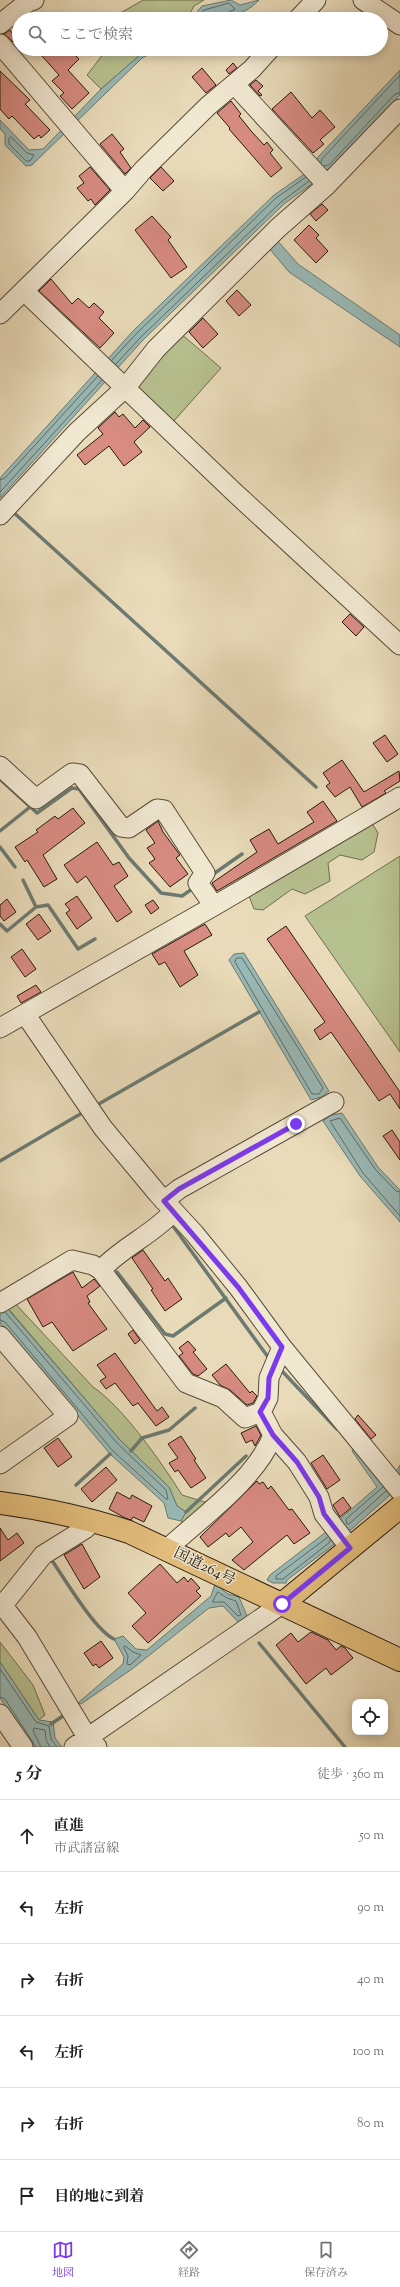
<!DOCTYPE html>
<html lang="ja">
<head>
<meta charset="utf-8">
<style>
  body { margin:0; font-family:"Sorts Mill Goudy","Noto Serif JP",serif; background:#f2f2f2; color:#202124 }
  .controls { position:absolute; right:12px; bottom:12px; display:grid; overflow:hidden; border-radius:8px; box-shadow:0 2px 10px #0003 }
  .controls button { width:36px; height:36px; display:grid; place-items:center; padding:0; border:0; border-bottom:1px solid #e0e0e0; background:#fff; color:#202124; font:20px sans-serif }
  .stop { position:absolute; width:12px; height:12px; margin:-9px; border:3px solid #7c3aed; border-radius:50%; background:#fff }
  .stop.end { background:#7c3aed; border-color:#fff; box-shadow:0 1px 4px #0008 }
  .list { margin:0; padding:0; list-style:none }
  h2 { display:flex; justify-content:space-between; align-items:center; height:52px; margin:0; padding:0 16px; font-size:17px }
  h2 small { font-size:13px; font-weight:400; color:#757577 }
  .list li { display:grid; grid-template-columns:26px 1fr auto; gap:12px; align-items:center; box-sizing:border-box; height:72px; padding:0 16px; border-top:1px solid #e0e0e0 }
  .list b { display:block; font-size:15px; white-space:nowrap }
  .list p { margin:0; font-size:13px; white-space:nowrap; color:#757577 }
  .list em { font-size:13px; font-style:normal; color:#757577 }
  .icon { flex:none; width:22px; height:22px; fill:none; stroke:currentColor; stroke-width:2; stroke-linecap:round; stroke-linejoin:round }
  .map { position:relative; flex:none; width:400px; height:1747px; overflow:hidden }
  .search { position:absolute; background:#fff; box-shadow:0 2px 10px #0003; left:12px; right:12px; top:12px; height:44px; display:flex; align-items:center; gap:10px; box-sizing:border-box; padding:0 14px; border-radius:22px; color:#757577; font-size:15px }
  .sheet { height:484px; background:#fff }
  nav { display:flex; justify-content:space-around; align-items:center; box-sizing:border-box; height:56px; border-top:1px solid #e0e0e0; background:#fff; font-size:11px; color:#757577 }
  nav a { display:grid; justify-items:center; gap:2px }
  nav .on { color:#7c3aed }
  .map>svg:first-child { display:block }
  .green { fill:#b7c08f; stroke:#706e4e }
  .water { fill:#99b9b6; stroke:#6c7a72 }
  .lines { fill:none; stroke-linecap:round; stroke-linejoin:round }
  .shore { stroke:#606a62; stroke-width:1 }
  .stream { stroke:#6c7a72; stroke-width:3.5 }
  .building { fill:#d78b81; stroke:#281b0d }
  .minor-casing { stroke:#584b38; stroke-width:21 }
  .major-casing { stroke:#281b0d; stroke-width:24 }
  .highway-casing { stroke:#281b0d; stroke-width:24 }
  .minor { stroke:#f1e8d2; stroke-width:19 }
  .major { stroke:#e4be7c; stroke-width:22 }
  .highway { stroke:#e4be7c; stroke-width:22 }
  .route { stroke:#7c3aed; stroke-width:5 }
  .labels { text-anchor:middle; stroke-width:3; stroke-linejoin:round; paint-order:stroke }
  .street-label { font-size:15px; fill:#281b0d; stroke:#f1e8d2 }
</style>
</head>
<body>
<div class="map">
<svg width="400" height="1747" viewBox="0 0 400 1747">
  <rect width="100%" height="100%" fill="#e9dbb9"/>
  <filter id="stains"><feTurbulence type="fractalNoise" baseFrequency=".005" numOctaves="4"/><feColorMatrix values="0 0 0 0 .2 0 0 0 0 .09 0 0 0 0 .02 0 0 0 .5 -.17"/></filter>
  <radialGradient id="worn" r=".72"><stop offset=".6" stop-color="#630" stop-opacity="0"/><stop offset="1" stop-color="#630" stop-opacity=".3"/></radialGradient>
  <path class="green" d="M143 0H204L194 6 187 19H110Z
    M107 49H151L141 54 101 89 87 75Z
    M179 332 221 368 173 422 134 384Z
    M372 823 378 833 374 852 362 860 340 855 328 863 330 881 305 894 292 889 263 910 254 909 249 896Z
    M400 856V1052L305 916Z
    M11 1299 93 1387C123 1407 162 1463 182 1495L208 1503 186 1525 181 1521 186 1512 177 1506 169 1487 120 1440 7 1307Z
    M0 1642 33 1685 45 1715 39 1720 0 1662Z"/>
  <path class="water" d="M231 0 240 5 259 0C242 19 216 19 191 19L202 6Z
    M151 49H160L142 58 32 165 26 166 5 145V134L0 129V120L29 150 43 149 101 89 141 54Z
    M400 70V95L331 169 320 171 312 184 284 204 143 340 0 498V478L134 330 274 195 316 166 318 157Z
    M276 239 298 264 400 335V347L289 272 268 247Z
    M244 953 329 1091 321 1097 311 1100 229 960 234 954Z
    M342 1113 378 1167 400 1190V1222L360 1176 323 1121 331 1115Z
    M6 1307 120 1440 169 1487 177 1506 186 1512 181 1521 168 1518 164 1503 110 1454 0 1323V1309Z
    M354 1448 394 1475 400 1465V1482L391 1489 389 1496 336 1543 287 1580 286 1583H273L267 1580 270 1575 326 1532 342 1523 340 1519 377 1487 352 1451Z
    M215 1584 228 1594 239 1597 247 1616 238 1622 223 1606 209 1608 132 1669 81 1704 78 1703 123 1664 124 1657 114 1639 123 1636 136 1649 147 1650 211 1596Z
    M0 1662 39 1720 53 1722 55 1738 62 1747H33L0 1698Z"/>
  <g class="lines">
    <path class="shore" d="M195 19 204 10 229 3 235 9 225 14 224 19
      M11 137 27 153 34 155 30 161H26L9 144V139Z
      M321 163 322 159 400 75
      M324 166 329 165 395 94 400 93
      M112 360 137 333 276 198 306 177
      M116 364 141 337 281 202 309 181
      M0 480 5 478 98 376
      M0 492 102 380
      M237 958H242L323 1088 319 1094H312L235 962Z
      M400 1192 396 1191 375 1169 340 1118 330 1121 363 1173 400 1216
      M0 1320 5 1322 113 1451 166 1499H168L166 1490 117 1443 5 1312
      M383 1487 346 1519 347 1524H349L386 1491
      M328 1537 276 1576V1579H283L330 1542V1539
      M218 1592 227 1598 236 1601 241 1615 238 1616 224 1602H213Z
      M125 1646 133 1652 141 1655 130 1665 127 1664 128 1656 124 1648Z
      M0 1669 36 1722 49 1726 51 1739 57 1747
      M0 1697 5 1699 36 1747
      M41 1747 33 1731 34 1728 45 1730 46 1740 50 1747"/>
    <path class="stream" d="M12 511 316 787
      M0 779 37 813 72 788 79 789 129 858 161 893 182 896 192 889
      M0 831 30 807
      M0 847 15 867
      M212 875 242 854
      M23 880 36 907
      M0 924 7 931 36 907 48 905 78 949 95 939
      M97 1105 259 1012
      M0 1161 82 1113
      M173 1226 268 1357
      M117 1272 165 1334 173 1336 226 1298
      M280 1369 337 1429
      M131 1451 142 1438 169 1430 195 1408
      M76 1485 110 1454
      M186 1512 246 1456
      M53 1562C66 1581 95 1630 114 1639
      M259 1643 345 1747
      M51 1724 63 1716"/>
  </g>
  <path class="building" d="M10 30 16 39 13 42 4 34Z
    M49 49H69L79 59 68 70 89 93 72 109 60 96 64 93 52 81 59 75 42 56Z
    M233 63 237 68 229 74 226 70Z
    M202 68 216 85 206 93 192 77Z
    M0 71 30 100 25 104 50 130 41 138 39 135 34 139 12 116 9 119 0 109Z
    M256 80 263 86 258 91 262 95 260 96 250 85Z
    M291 92 312 118 320 110 335 127 320 140 324 144 313 153 272 109Z
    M231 101 241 114 239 116 252 132 264 145 267 142 273 150 270 153 282 168 271 177 229 129 230 128 217 113Z
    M112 134 124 149 120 152 131 168 125 174 100 144Z
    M90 167 110 190 95 205 91 199 88 201 77 188 84 183 79 176Z
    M161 167 174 181 163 191 150 178Z
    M322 204 328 210 316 221 310 214Z
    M152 216 171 237 168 240 187 267 171 278 135 230Z
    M309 225 319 235 316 238 328 251 316 263 294 240Z
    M51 279 72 304 78 298 89 308 94 303 104 312 99 318 114 333 100 348 39 291Z
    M237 290 251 305 239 316 226 301Z
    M203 318 218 334 203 348 189 332Z
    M115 412 119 417 123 414 135 428 143 420 150 427 134 442 142 452 124 466 109 446 85 465 77 455 103 434 98 428Z
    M350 614 364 627 356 636 342 622Z
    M385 735 398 754 387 762 373 743Z
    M342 760 364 792 399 771 400 781 384 791 386 793 362 807 350 787 335 797 326 786 330 783 323 773Z
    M323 801 337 821 217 891 212 883 257 852 250 840 269 829 278 844 314 822 307 812Z
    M73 808 85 823 43 855 57 879 44 887 27 860 25 862 15 847 38 832 36 830 55 816 58 819Z
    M158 821 163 832 180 855 176 858 188 874 170 887 149 863 155 859 147 848 155 843 146 830Z
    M97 842 113 865 119 862 128 876 114 886 132 912 117 922 86 876 77 883 64 865Z
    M77 896 92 918 77 929 66 913 70 910 65 904Z
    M7 899 16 912 4 921 0 916V905Z
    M153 900 159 908 151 914 145 905Z
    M39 914 51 931 38 940 26 924Z
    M205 924 212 935 184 951 198 975 180 987 165 962 159 965 152 954Z
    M286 926 400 1092V1109L390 1094 379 1101 331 1032 320 1040 314 1030 325 1022 267 939Z
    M22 949 36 969 25 977 11 957Z
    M36 985 41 992 21 1003 17 996Z
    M392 1130 400 1142V1160L383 1136Z
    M143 1250 165 1281 168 1278 182 1299 165 1311 151 1290 153 1289 132 1258Z
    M73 1272 82 1288 94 1279 100 1286 87 1296 90 1302 88 1303 107 1329 73 1351 52 1322 43 1327 27 1299Z
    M133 1330 140 1340 135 1344 128 1334Z
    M188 1341 196 1350 193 1352 207 1369 198 1376 193 1374 179 1356 183 1353 179 1348Z
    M115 1353 157 1411 162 1407 169 1417 156 1426 138 1403 133 1406 115 1383 106 1389 100 1381 106 1377 97 1365Z
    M226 1364 250 1393 252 1391 257 1396 253 1403 247 1405 230 1390 220 1385 212 1375Z
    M358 1415 376 1435 371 1439 355 1419Z
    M256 1426 261 1435 255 1446 252 1440 246 1443 241 1433Z
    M181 1436 196 1459 194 1460 206 1478 191 1488 178 1470 175 1472 169 1463 178 1458 168 1444Z
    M58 1438 72 1457 58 1467 44 1448Z
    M323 1455 340 1480 327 1489 311 1463Z
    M106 1467 117 1480 92 1502 81 1489Z
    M257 1481 259 1484 263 1482 268 1489 271 1486 289 1510 292 1509 310 1533 294 1544 287 1535 244 1570 232 1560 253 1542 241 1527 229 1537 226 1533 208 1547 200 1537Z
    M117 1492 130 1499 132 1495 152 1506 144 1522 133 1517 131 1520 125 1518 109 1509Z
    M343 1497 351 1508 340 1517 333 1505Z
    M0 1528 8 1540 17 1533 24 1543 0 1561Z
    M82 1544 100 1577 84 1589 64 1555Z
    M160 1564 177 1583 184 1577 188 1582 191 1578 200 1588 196 1591 201 1596 148 1643 132 1626 146 1613 128 1593Z
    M311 1632 328 1640 336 1650 341 1646 345 1648 353 1658 331 1675 326 1668 306 1684 276 1645 291 1633 298 1642Z
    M101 1641 113 1658 99 1668 96 1664 93 1666 84 1653Z"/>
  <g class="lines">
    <g class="minor-casing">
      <path id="minor" d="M363 0 400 25
        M298 19 316 0
        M0 24 28 2 34 0
        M0 44 125 191
        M235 85 327 185
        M24 291 234 492 400 645
        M0 314 125 191 143 170 208 106 252 69 270 49
        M0 515 77 432 126 387 156 349 278 228 327 185 400 109
        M0 766 36 799 72 773 80 774 121 827 129 828 157 809 164 810 205 873 198 883 214 906
        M25 1014 103 1128 158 1194 194 1233 238 1287 282 1347 400 1491
        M0 1028 214 906 400 797
        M164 1201 179 1189 334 1102
        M101 1270C122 1247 152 1235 173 1212
        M0 1303 72 1260 93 1265 101 1270 186 1383 223 1398 245 1418 261 1412
        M0 1336 68 1416 0 1464
        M273 1435 297 1462 319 1497 324 1514 350 1548
        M168 1548C202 1517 257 1478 273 1435L261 1412 268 1398 269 1378 282 1347
        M0 1602 27 1637 87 1737 97 1747
        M3 1605 43 1555 85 1529 94 1520
        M0 1714 23 1747
        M74 1747 282 1604"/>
    </g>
    <g class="major-casing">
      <path id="major" d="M282 1604 400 1507"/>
    </g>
    <g class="highway-casing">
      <path id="highway" d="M0 1503C45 1509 87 1518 129 1532L400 1660"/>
    </g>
    <use href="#minor" class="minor"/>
    <use href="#major" class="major"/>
    <use href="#highway" class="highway"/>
  </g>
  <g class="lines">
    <path class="route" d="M282 1604 350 1548 324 1514 319 1497 297 1462 273 1435 260 1412 268 1398 269 1378 282 1347 238 1287 164 1201 179 1189 296 1124"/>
  </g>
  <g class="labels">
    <g class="street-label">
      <text transform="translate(205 1566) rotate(26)" y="5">国道264号</text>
    </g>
  </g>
  <rect width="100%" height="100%" filter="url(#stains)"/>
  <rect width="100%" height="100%" fill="url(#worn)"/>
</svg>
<div class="controls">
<button><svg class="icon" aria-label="locate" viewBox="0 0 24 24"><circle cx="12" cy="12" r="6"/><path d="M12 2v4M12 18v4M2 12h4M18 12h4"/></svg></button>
</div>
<div class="stop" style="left:282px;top:1604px"></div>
<div class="stop end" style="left:296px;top:1124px"></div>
<div class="search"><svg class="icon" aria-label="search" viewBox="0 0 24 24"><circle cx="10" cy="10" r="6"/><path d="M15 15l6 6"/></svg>ここで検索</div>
</div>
<section class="sheet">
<h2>5 分<small>徒歩 · 360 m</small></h2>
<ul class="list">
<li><svg class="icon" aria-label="ahead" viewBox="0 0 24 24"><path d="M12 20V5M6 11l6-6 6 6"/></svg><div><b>直進</b><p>市武諸富線</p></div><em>50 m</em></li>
<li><svg class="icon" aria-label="left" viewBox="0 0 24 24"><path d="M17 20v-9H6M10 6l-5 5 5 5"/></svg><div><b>左折</b></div><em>90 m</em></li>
<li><svg class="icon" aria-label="right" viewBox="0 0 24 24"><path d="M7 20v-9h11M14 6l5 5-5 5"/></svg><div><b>右折</b></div><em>40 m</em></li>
<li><svg class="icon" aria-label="left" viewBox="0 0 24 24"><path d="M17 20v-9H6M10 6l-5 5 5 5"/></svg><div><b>左折</b></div><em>100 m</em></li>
<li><svg class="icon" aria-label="right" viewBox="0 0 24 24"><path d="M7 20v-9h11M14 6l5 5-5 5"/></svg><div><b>右折</b></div><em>80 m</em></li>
<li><svg class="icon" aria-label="arrive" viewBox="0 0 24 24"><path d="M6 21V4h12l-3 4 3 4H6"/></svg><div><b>目的地に到着</b></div></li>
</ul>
</section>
<nav>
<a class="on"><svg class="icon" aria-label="map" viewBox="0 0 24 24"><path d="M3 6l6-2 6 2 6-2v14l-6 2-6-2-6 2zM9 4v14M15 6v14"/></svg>地図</a>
<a><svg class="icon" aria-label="directions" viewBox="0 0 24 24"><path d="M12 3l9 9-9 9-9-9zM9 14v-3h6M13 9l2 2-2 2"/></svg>経路</a>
<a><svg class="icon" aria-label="saved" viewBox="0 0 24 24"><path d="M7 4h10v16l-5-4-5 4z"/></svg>保存済み</a>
</nav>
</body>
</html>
